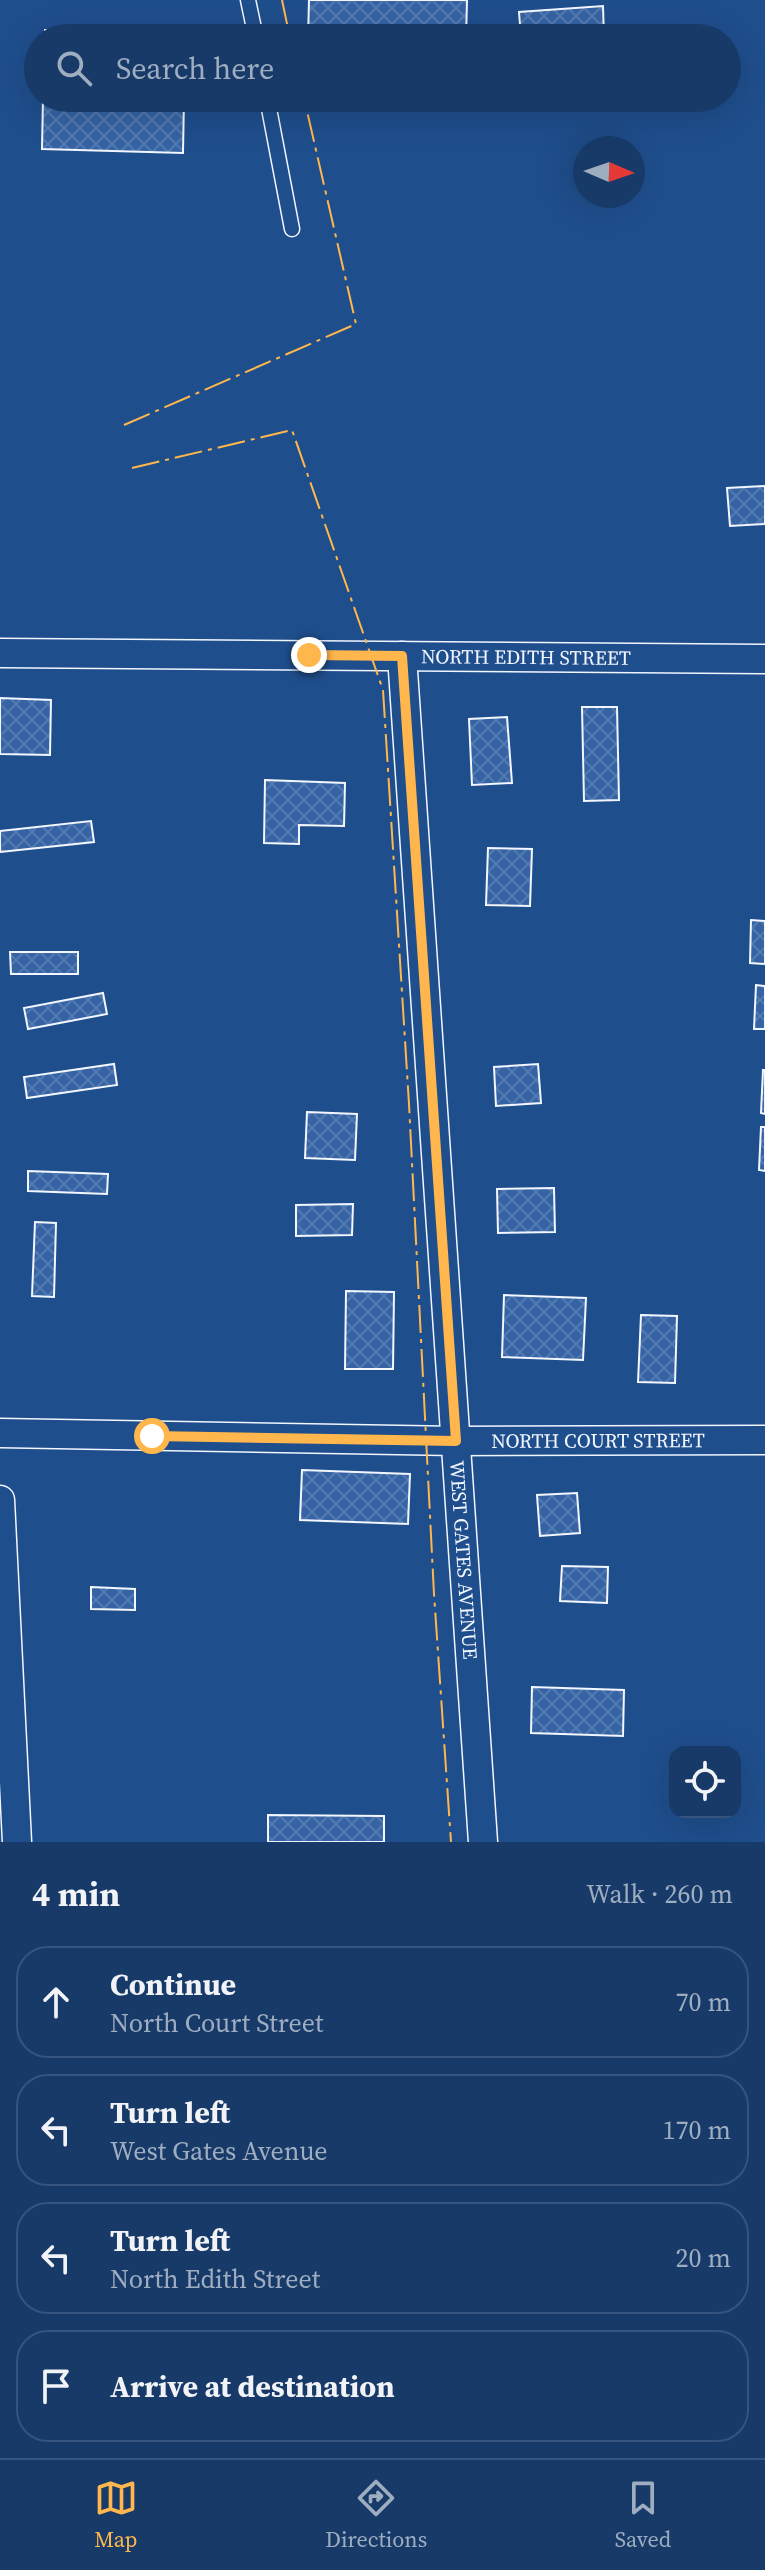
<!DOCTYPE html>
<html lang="en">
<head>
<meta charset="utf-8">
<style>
  body { margin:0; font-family:"Source Serif 4",serif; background:#20416f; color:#f1f3f6 }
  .controls { position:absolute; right:24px; bottom:24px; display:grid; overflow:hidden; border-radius:16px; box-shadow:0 8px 32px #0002 }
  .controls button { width:72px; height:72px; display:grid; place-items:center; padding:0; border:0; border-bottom:2px solid #36547d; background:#173a69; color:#f1f3f6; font:40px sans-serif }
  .compass { position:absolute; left:573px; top:136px; width:72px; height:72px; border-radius:50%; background:#173a69; box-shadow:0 8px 32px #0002; rotate:92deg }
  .stop { position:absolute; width:24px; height:24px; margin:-18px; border:6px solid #ffb74d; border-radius:50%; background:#fff }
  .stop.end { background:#ffb74d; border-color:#fff; box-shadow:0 2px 8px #0008 }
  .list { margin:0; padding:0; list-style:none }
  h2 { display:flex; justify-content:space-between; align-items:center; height:104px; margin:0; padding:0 32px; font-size:34px }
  h2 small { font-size:26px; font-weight:400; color:#9eadc0 }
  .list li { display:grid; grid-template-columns:52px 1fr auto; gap:24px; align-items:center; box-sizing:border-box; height:112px; margin:0 16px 16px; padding:0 16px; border:2px solid #36547d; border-radius:32px }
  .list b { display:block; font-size:30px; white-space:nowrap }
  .list p { margin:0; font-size:26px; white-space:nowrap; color:#9eadc0 }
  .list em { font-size:26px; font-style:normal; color:#9eadc0 }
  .icon { flex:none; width:44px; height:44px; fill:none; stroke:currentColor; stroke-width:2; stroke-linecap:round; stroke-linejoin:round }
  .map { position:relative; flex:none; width:765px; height:1842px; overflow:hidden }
  .search { position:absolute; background:#173a69; box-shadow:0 8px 32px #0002; left:24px; right:24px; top:24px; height:88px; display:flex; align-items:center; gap:20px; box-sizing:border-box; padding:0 28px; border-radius:44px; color:#9eadc0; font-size:30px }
  .sheet { height:616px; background:#173a69 }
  nav { display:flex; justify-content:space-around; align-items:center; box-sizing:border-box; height:112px; border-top:2px solid #36547d; background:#173a69; font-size:22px; color:#9eadc0 }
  nav a { display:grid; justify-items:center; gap:4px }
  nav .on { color:#ffb74d }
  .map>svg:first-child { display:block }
  .building { fill:url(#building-cross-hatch); stroke:#f2f6ff; stroke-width:2 }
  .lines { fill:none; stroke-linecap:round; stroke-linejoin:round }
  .service-casing { stroke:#f2f6ff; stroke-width:17 }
  .minor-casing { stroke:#f2f6ff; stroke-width:31 }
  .service { stroke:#1f4e8c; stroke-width:14 }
  .minor { stroke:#1f4e8c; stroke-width:28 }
  .power { stroke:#ffb74d; stroke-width:2; stroke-dasharray:28 6 4 6; stroke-linecap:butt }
  .route { stroke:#ffb74d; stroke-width:10 }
  .labels { text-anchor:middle; stroke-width:6; stroke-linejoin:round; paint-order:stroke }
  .street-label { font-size:20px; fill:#f2f6ff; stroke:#1f4e8c }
</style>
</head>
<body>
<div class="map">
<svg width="765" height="1842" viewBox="0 0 765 1842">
  <defs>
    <pattern id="building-cross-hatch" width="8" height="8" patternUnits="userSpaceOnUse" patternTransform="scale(2)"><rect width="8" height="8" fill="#3563a3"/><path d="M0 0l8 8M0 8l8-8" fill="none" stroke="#537ab1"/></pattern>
  </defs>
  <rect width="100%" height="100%" fill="#1f4e8c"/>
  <path class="building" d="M309 0H467L466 38H308Z
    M603 6 604 38H521L519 12Z
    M45 30 93 31V38H45Z
    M43 98H184L183 153 42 149Z
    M524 98H608V100L525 105Z
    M765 486V524L730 526 727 488Z
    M0 698 51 700 50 755 0 754Z
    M582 707H617L619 800 584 801Z
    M507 717 512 783 472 785 469 719Z
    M265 780 345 783 344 826 299 825V844L264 843Z
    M91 821 94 842 0 852V831Z
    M488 848 532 849 530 906 486 905Z
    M751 920 765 921V964L750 963Z
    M10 952H78V974H11Z
    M756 985 765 986V1029H754Z
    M103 993 107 1014 28 1029 24 1008Z
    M114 1064 117 1085 27 1098 24 1077Z
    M538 1064 541 1103 496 1106 494 1067Z
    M763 1070H765V1114L761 1113Z
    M307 1112 357 1114 355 1160 305 1158Z
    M761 1127H765V1171L759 1170Z
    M28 1171 108 1174 107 1194 28 1191Z
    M554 1188 555 1232 498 1233 497 1189Z
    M353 1204 352 1235 296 1236V1205Z
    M35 1222 56 1223 54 1297 32 1296Z
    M346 1291 394 1292 393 1369H345Z
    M504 1295 586 1298 583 1360 502 1357Z
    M641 1315 677 1316 675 1383 638 1382Z
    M302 1470 410 1474 408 1524 300 1520Z
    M577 1493 580 1533 540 1536 537 1495Z
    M562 1566 608 1567 607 1603 560 1601Z
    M91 1587 135 1589V1610L91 1609Z
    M532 1687 624 1690 623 1736 531 1733Z
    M268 1815 384 1816V1842H268Z"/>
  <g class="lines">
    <g class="service-casing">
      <path id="service" d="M248 0 256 38
        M267 98 292 229"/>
    </g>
    <g class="minor-casing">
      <g id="minor">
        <path id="s1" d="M0 653 765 659"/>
        <path id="s2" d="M402 656 483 1842"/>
        <path id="s3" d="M0 1433 456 1441 765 1440"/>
        <path d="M0 1500 17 1842"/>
      </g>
    </g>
    <use href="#service" class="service"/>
    <use href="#minor" class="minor"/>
    <path class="power" d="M282 0 290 38
      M124 425 356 324 304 98
      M132 468 292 430 383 690 409 1104 434 1594 451 1842"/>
  </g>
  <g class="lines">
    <path class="route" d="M152 1436 456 1441 402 656 309 655"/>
  </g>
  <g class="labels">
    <g class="street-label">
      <text dy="7" stroke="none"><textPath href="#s1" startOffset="526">NORTH EDITH STREET</textPath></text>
      <text dy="7" stroke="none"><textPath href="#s3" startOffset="598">NORTH COURT STREET</textPath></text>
      <text dy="7" stroke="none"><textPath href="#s2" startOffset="906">WEST GATES AVENUE</textPath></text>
    </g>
  </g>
</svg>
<div class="controls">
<button><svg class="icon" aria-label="locate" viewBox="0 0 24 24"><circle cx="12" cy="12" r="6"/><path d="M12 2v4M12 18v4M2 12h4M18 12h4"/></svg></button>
</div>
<svg class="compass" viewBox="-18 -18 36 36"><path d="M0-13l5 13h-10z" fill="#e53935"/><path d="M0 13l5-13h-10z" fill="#9eadc0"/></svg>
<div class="stop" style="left:152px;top:1436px"></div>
<div class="stop end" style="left:309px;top:655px"></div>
<div class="search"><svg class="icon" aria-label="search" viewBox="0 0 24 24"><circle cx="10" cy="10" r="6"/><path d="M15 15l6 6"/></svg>Search here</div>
</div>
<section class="sheet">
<h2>4 min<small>Walk · 260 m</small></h2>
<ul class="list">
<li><svg class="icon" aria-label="ahead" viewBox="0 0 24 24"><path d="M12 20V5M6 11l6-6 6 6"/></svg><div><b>Continue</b><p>North Court Street</p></div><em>70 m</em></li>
<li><svg class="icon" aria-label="left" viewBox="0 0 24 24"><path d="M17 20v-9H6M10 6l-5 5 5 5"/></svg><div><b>Turn left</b><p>West Gates Avenue</p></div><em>170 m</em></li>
<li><svg class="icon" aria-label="left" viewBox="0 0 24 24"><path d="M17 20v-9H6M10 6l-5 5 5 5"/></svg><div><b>Turn left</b><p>North Edith Street</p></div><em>20 m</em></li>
<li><svg class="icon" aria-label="arrive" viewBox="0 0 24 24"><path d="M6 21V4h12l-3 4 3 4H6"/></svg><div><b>Arrive at destination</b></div></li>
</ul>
</section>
<nav>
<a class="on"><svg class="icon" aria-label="map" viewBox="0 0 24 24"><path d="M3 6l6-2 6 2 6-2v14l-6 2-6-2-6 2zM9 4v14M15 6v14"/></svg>Map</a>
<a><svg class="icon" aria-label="directions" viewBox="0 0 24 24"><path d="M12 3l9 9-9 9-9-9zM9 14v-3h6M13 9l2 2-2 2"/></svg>Directions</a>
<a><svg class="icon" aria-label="saved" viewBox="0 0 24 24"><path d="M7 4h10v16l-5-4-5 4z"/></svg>Saved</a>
</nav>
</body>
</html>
